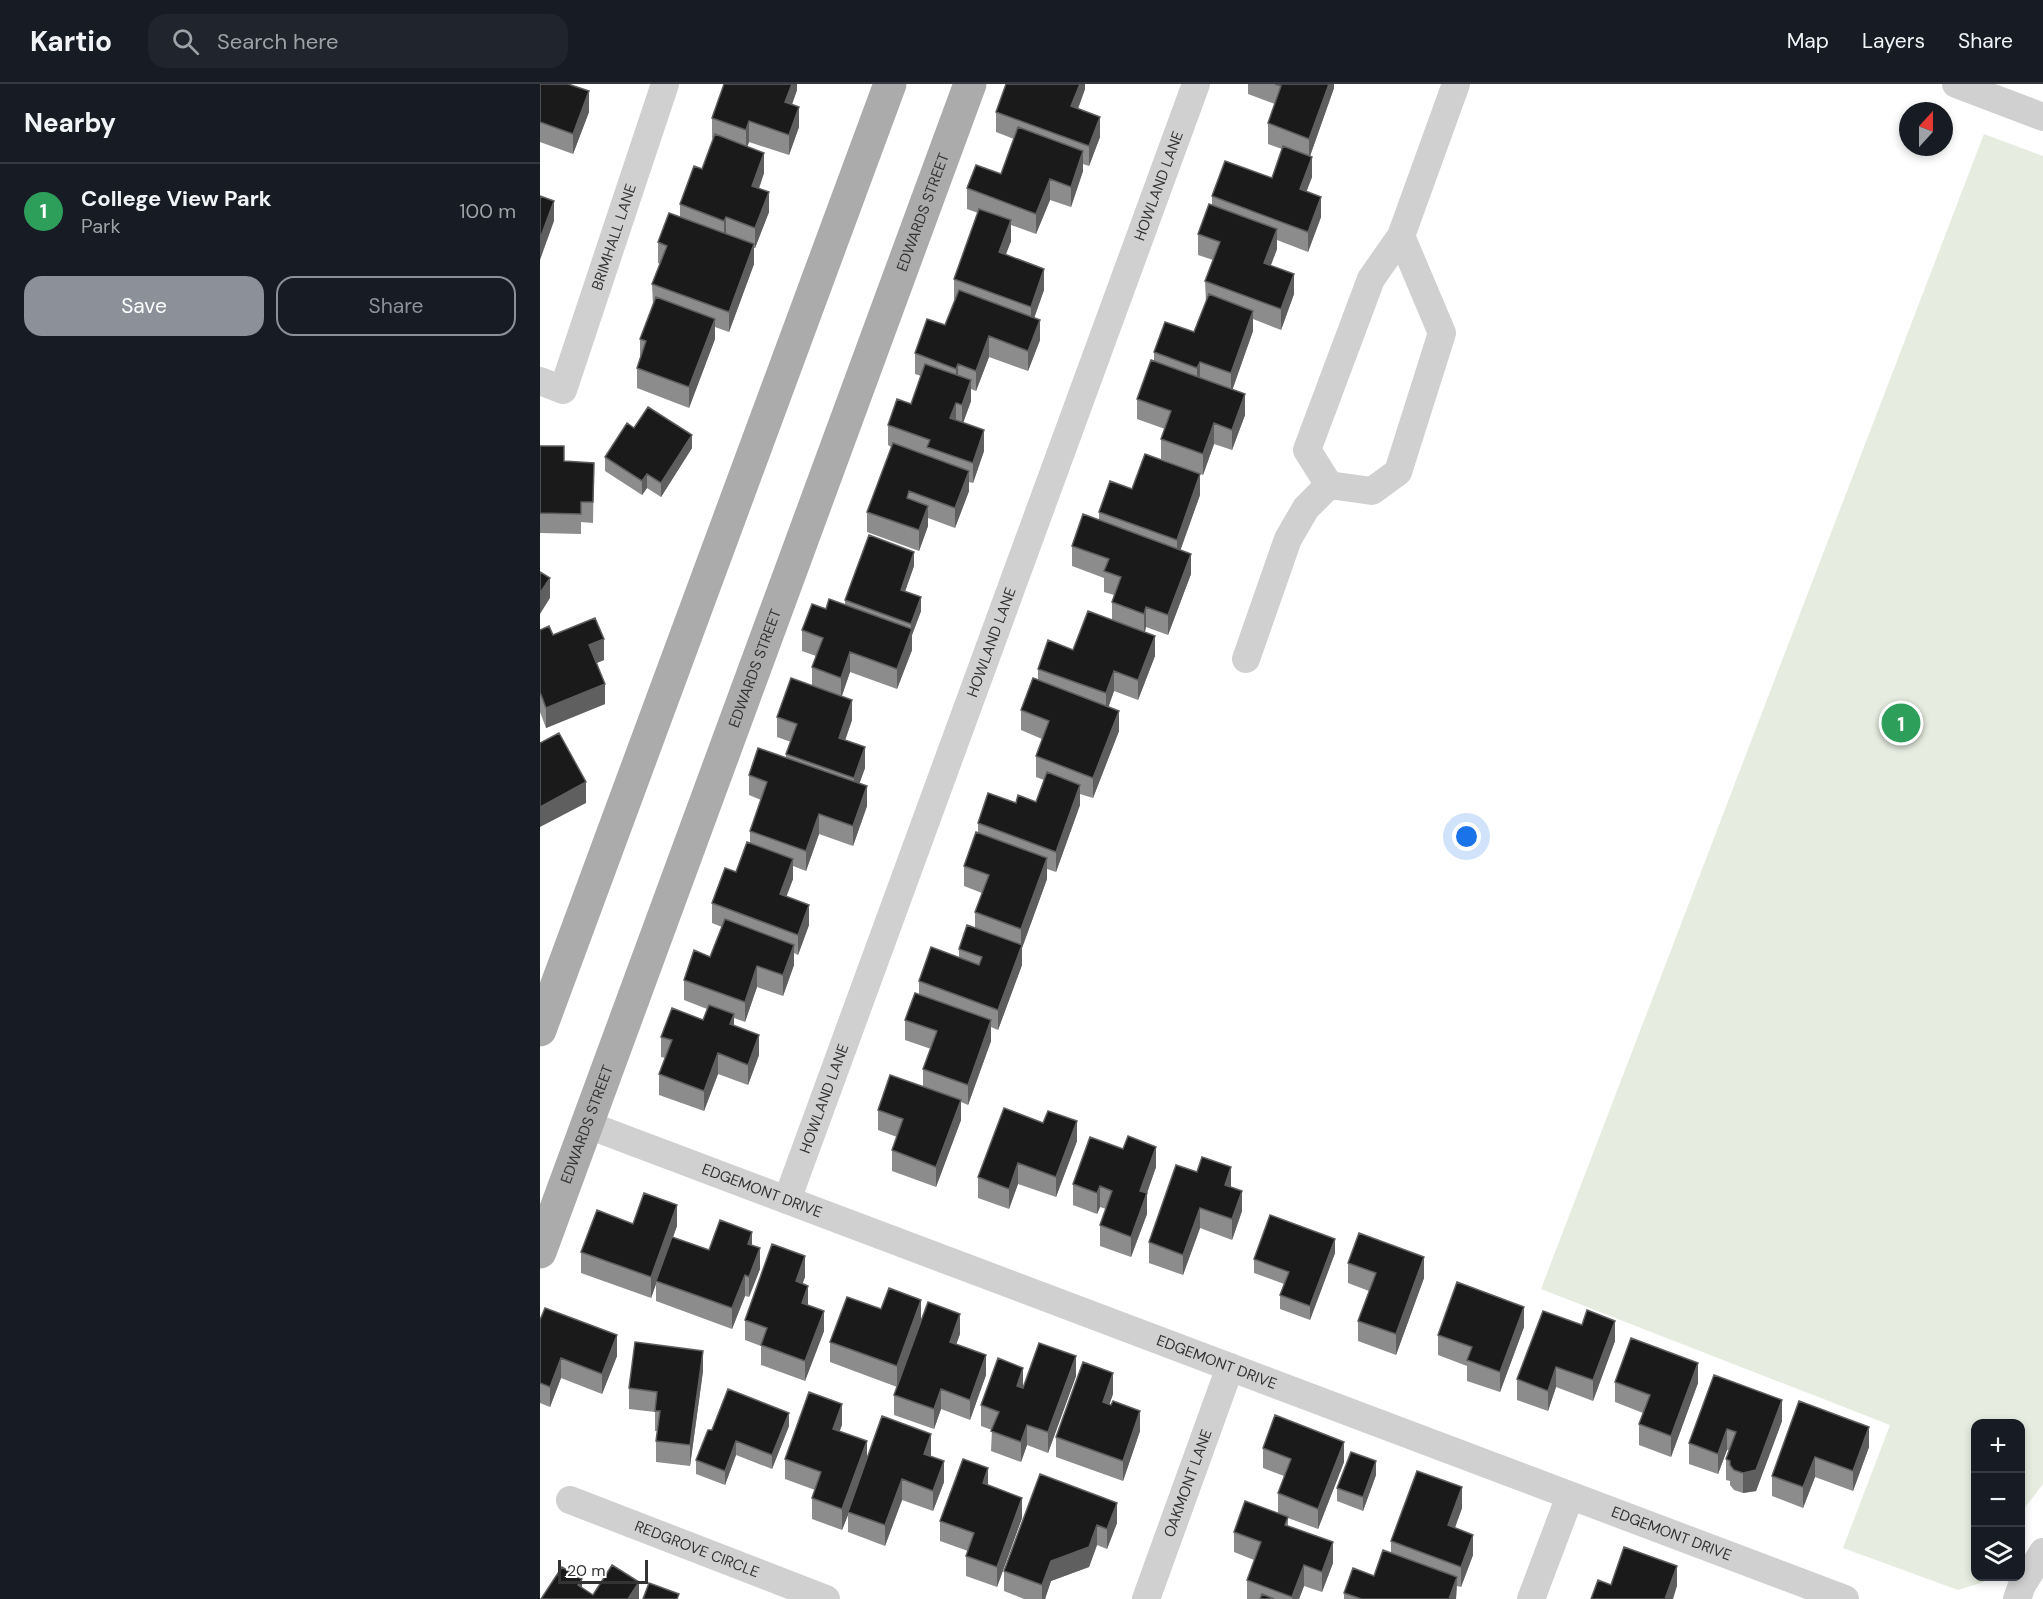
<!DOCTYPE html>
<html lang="en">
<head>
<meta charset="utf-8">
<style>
  body { margin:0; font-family:"DM Sans",sans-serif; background:#20242c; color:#f1f3f6 }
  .controls { position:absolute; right:18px; bottom:18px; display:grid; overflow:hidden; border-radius:12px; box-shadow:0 3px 9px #0003 }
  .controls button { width:54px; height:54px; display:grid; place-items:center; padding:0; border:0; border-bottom:2px solid #363941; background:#171b24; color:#f1f3f6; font:30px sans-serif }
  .compass { position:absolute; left:1359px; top:18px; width:54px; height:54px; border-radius:50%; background:#171b24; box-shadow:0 3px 9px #0003; rotate:21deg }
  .scale { position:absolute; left:18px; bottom:15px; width:90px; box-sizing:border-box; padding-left:6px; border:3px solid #333; border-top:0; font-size:16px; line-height:21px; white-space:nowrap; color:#333; -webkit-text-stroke:4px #fff; paint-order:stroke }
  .you { position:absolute; left:927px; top:753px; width:21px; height:21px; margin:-15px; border:4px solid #fff; border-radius:50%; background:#1a73e8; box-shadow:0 0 0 9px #1a73e833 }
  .badge { display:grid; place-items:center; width:39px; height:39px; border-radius:50%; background:#8c9099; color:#fff; font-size:20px; font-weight:700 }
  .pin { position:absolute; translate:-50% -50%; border:3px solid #fff; box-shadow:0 2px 6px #0006 }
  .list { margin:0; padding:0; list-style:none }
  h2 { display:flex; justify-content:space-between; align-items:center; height:78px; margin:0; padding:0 24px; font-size:26px }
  h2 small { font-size:20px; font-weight:400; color:#9ea1a6 }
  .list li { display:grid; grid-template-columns:39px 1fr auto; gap:18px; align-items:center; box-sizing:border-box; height:96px; padding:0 24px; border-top:2px solid #363941 }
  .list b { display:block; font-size:22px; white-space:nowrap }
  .list p { margin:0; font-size:20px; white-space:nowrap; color:#9ea1a6 }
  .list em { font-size:20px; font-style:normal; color:#9ea1a6 }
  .actions { display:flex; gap:12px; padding:18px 24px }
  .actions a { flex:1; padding:14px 0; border:2px solid #8c9099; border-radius:18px; text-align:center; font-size:21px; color:#8c9099 }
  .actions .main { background:#8c9099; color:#fff }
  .icon { flex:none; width:33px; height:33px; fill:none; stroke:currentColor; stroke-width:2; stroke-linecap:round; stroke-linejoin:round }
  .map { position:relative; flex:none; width:1503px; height:1515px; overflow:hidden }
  header { display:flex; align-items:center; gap:36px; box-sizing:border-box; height:84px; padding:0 30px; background:#171b24; border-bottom:2px solid #363941 }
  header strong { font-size:28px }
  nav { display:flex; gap:33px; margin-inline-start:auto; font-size:21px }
  .search { width:420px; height:54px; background:#20242c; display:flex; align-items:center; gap:15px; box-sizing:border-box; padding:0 21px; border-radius:18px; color:#9ea1a6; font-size:22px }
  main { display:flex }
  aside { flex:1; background:#171b24 }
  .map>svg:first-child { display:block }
  .green { fill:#e6ecdf }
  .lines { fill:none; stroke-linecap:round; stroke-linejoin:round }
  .minor { stroke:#d0d0d0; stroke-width:28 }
  .major { stroke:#ababab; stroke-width:33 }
  .wall { fill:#8c8c8c }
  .shaded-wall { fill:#5f5f5f }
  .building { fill:#1a1a1a; stroke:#5f5f5f; stroke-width:1.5 }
  .labels { text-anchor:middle; stroke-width:6; stroke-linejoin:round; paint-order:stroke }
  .street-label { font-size:15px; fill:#333; stroke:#fff }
</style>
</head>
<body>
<header>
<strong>Kartio</strong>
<div class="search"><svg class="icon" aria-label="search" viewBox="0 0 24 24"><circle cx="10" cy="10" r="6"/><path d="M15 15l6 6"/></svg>Search here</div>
<nav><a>Map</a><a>Layers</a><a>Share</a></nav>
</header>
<main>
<aside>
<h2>Nearby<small></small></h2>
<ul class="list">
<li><span class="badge" style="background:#2e9e5b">1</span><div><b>College View Park</b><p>Park</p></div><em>100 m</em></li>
</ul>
<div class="actions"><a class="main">Save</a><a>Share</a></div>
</aside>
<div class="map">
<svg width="1503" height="1515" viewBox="0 0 1503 1515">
  <rect width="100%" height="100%" fill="#fff"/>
  <path class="green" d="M1444 50 1503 72V1400L1481 1429 1480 1340H1436V1492L1447 1493 1444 1498 1418 1506 1303 1464 1350 1341 1001 1205Z"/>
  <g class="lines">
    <g class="minor">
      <path d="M1416 0 1503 33"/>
      <path d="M861 152 902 249 858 388 832 407 789 401 767 366 831 195 861 152 916 0"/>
      <path id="s1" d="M0 297 23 306 125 0"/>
      <path d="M706 575 748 455 766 424 789 401"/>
      <path id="s2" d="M48 1041 1305 1515"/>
      <path id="s3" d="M247 1116 656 0"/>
      <path id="s4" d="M30 1416 286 1515"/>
      <path id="s5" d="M606 1515 690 1283"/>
      <path d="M991 1515 1030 1412"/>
      <path d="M1477 1515 1482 1501 1503 1468"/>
    </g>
    <g class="major">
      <path d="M0 946 350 0"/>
      <path id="s6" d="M0 1168 430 0"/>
    </g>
  </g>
  <path class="wall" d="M0 0 49 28 33 70 0 58Z
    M257 0V6L252 21 259 43 249 71 209 58 207 62 224 89 219 105 229 128 215 164H214V180L189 248 175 243V255L149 324 97 304V284L100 274V255L113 221 112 200 120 180 118 179V158L140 133V120L162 85 173 55 172 54V34Z
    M545 0V5L538 25 560 53 549 82 543 80V87L531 123 510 116 496 150 471 141V157L465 171 504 206 494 234 500 256 488 287 449 273 436 307 431 305V317L423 339 444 367 433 399 429 398V407L415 444 388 434V442L379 467 327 448V428L351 363 348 361V341L371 320 381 292 375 290V269L405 241 415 216 414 215V195L438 129 427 125V104L461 90 474 55 456 48V28Z
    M708 0H794V4L770 72 772 93 766 107 781 133 768 168 737 156V165L731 181 754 210 741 246 713 235V247L692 305 705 331 692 366 674 360 663 391 621 375V355L625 345 597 335V315L614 277V268L654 248 666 218 665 197 673 176 658 171V150L672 121V112L732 94 742 65 728 60V39L735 20 708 10Z
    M94 344 152 364 121 413 107 404 102 411 65 387V373Z
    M0 362 24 377 54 379 53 439 41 438V450L0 449Z
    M592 405 660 411 640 466 651 490 628 551 606 543 605 548 615 572 598 616 574 607 568 623 579 647 553 714 540 710V721L516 788 507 785V795L482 864V881L458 946 451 943V957L428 1021 421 1018V1036L396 1103 352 1087V1066L357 1053 338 1046V1026L383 1003V985L391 965 365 956V936L379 911V897L419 874V865L435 844V828L442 809 424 802V782L438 749V739L476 719 496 718 504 696 496 693V672L502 655 481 646V626L498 596V585L533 566 572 536V518L574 511 564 508V494L532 482V462L559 436V428Z
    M374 482 365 507 381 527 372 551V566L357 605 310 588 302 612 312 636 305 656 325 684 319 699 327 722 313 762 279 750 266 787 253 782V795L246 812 269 841 258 871 254 869V881L243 912 217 903 205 938 194 934V941L219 971 208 1001 178 990 164 1027 119 1011V990L125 974 121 973V953L163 936 167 925 144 916V896L170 873 182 843 172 839V819L196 788 210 759V747L221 716 209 711V691L246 674V670L251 658 237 653V633L272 601V583L276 572 262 567V546L286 525 305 521V516Z
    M0 546 64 576 57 579 65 620 6 644 0 628Z
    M503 1039 537 1057 516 1113 478 1100 469 1125 438 1114V1093Z
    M616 1083 607 1109V1130L591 1173 560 1162V1141L566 1125 560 1123 557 1130 533 1121V1100Z
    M691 1103 702 1127 692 1156 660 1144 643 1191 609 1179V1158Z
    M93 1140 137 1142 133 1153 169 1166 212 1161 220 1185 209 1213 205 1212 192 1245 116 1217V1200L111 1214 41 1189V1168Z
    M795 1169 770 1236 740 1225V1211L744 1200 714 1189V1175Z
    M808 1179 884 1194 856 1271 818 1257V1237L829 1207 808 1199Z
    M265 1193 262 1200 268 1221 284 1247 265 1297 221 1281V1262L205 1256V1236Z
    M341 1225 381 1236 420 1250 416 1260 446 1291 430 1336 401 1325 394 1345 354 1331V1311L357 1303 290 1278V1258Z
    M0 1236 77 1272 62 1310 21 1294 10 1323 0 1319Z
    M984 1243 960 1308 927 1297V1282L898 1271V1251Z
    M1075 1257 1053 1317 1016 1303 1008 1327 977 1316V1295Z
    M163 1287 150 1382 116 1378V1357L117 1347H115V1328L89 1325V1304Z
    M1174 1291 1242 1337 1216 1407 1203 1409 1194 1406 1190 1401V1397L1186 1396V1375L1189 1366H1187L1178 1390 1149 1380V1359Z
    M536 1292 508 1369 487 1361 481 1378 451 1367 452 1346 441 1342V1321L483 1302Z
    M1075 1298 1158 1299 1131 1373 1099 1361V1340L1103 1329 1075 1318Z
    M573 1310 569 1321 600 1347 583 1397 516 1373V1353Z
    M1259 1317 1329 1363 1313 1407 1275 1393 1263 1424 1232 1412V1392Z
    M302 1341 299 1347 327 1373 391 1371V1372L404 1398 393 1427 362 1416 345 1462 308 1448V1431L302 1446 272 1435V1414L275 1406 245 1395V1375Z
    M249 1342 232 1385 196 1371 185 1401 156 1390V1376L172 1346Z
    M723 1364 804 1378 778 1445 748 1434V1442L793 1479 782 1508 764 1502 759 1515H707V1496L714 1476 694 1468V1448L738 1429V1409L744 1392 723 1384Z
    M500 1390 577 1439 567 1465 557 1461 549 1483 511 1497 505 1515H484L464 1507V1487Z
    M836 1391 823 1427 797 1417V1404Z
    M448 1401 482 1434 457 1503 426 1492V1472L428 1467 400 1457V1437Z
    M922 1424 915 1444 933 1471 921 1503 917 1502 916 1515H804V1509L834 1492 851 1469V1457Z"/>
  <path class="shaded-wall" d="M252 0H257V6L245 39V18Z
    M540 0H545V5L531 43V22Z
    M789 0H794V4L769 75V55Z
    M49 7V28L33 70V50Z
    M259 23V43L249 71V51Z
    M560 33V53L549 82V62Z
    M209 37V58L206 66V46Z
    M543 67V87L531 123V103Z
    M224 69V89L212 123V102Z
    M772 73V93L760 125V105Z
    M510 95V116L496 150V130Z
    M229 108V128L215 164V144Z
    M781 113V133L768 168V148Z
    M14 117V137L0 176V155Z
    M186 133V153L184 157V137Z
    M471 136V157L459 189V168Z
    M737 145V165L724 199V179Z
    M214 160V180L189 248V228Z
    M504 185V206L491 243V223Z
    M754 190V210L741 246V225Z
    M713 227V247L691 310V289Z
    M175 235V255L149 324V303Z
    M500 236V256L488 287V267Z
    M449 252V273L436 307V287Z
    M660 278V299L657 304V284Z
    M418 280V300L416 305V285Z
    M431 296V317L422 342V321Z
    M705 310V331L692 366V346Z
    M416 319V339L410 334Z
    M674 339V360L663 391V370Z
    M444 346V367L433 399V379Z
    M152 351V364L121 413V399Z
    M429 387V407L415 444V424Z
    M107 390V404L102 411V397Z
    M660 390V411L637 476V456Z
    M388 422V442L379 467V446Z
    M374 468V482L361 519V506Z
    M651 470V490L628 551V531Z
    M10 494V514L0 530V509Z
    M381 513V527L372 551V566L357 605V585L371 549V540Z
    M606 523V543L604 550V530Z
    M615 552V572L598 616V596Z
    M64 555V576L49 582V561Z
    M310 568V588L301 614V594Z
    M574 587V607L566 630V609Z
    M65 600V620L6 644V624Z
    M312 616V636L299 674V654Z
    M579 627V647L553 714V694Z
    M325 663V684L314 715V694Z
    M46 698V719L0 743V723Z
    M540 701V721L516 788V768Z
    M327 702V722L313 762V742Z
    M279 730V750L266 787V767Z
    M507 774V795L482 864V881L458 946V926L481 863V845Z
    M253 775V795L240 830V810Z
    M269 821V841L258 871V851Z
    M254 861V881L243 912V891Z
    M217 882V903L205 938V918Z
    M194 930V950L190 940Z
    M451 936V957L428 1021V1001Z
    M219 951V971L208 1001V981Z
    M178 969V990L164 1027V1007Z
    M421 1016V1036L396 1103V1083Z
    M537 1037V1057L516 1113V1093Z
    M616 1063V1083L601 1126 607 1109V1130L591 1173V1153L600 1107Z
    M478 1079V1100L469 1125V1105Z
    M691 1083V1104L685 1101Z
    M560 1102V1123L557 1130V1109Z
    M702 1107V1127L692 1156V1135Z
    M137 1121V1142L117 1197H116V1200L111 1214V1193Z
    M660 1124V1144L643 1191V1171Z
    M212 1148V1168L208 1160Z
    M795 1155V1169L770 1236V1222Z
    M220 1164V1185L209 1213V1193Z
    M265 1172V1193L256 1218V1197Z
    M884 1173V1194L856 1271V1250Z
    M205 1191V1212L192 1245V1224Z
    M268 1202V1222L262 1219Z
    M381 1216V1236L357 1303V1282Z
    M984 1223V1243L960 1308V1288Z
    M284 1227V1247L265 1297V1277Z
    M420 1230V1250L410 1278V1258Z
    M1075 1237V1257L1053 1317V1296Z
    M77 1251V1272L62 1310V1290Z
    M163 1267V1287L150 1382V1361Z
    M446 1271V1291L430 1336V1316Z
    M536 1272V1292L508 1369V1348Z
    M21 1274V1294L10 1323V1303Z
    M1158 1279V1299L1131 1373V1352Z
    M1016 1283V1303L1008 1327V1307Z
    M483 1284V1304L477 1302Z
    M573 1289V1310L563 1339V1318Z
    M401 1305V1325L394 1345V1325Z
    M1242 1316V1337L1216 1407 1203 1409V1389Z
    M302 1320V1341L293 1365V1345Z
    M600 1327V1347L583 1397V1377Z
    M249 1329V1342L232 1385V1371Z
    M487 1341V1361L481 1378V1358Z
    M1329 1343V1363L1313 1407V1387Z
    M1187 1345V1366L1178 1390V1370Z
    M391 1350V1371L384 1390V1370Z
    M196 1357V1371L185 1401V1387Z
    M327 1357V1378L308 1428V1431L302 1446V1425Z
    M804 1358V1378L778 1445V1425Z
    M1275 1373V1393L1263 1424V1403Z
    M404 1377V1398L393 1427V1407Z
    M836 1377V1391L823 1427V1413Z
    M448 1384V1405L443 1399Z
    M362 1395V1416L345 1462V1441Z
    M922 1403V1424L908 1462V1441Z
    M482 1414V1434L457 1503V1483Z
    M577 1419V1439L567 1465V1445Z
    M557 1441V1461L549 1483 511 1497 505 1515H502V1501L511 1477Z
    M933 1451V1471L921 1503V1483Z
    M793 1458V1479L782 1508V1488Z
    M764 1481V1502L759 1515H752Z
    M1137 1482V1502L1133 1515H1125Z
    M917 1493 916 1515H909Z
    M42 1495V1515L38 1501Z
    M99 1498V1515H88Z"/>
  <path class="building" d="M0 0H28L49 7 33 50 0 38Z
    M184 0H252L245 18 259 23 249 51 209 37 206 46 172 34Z
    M466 0H540L531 22 560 33 549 62 456 28Z
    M735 0H789L769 55 728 39 741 2Z
    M478 43 543 67 531 103 510 95 496 130 427 104 436 81 461 90Z
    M175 50 224 69 212 102 229 108 215 144 186 133 184 137 140 120 154 82 162 85Z
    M743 62 772 73 760 105 781 113 768 148 672 112 685 77 732 94Z
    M0 112 14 117 0 155Z
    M669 120 737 145 724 179 754 190 741 225 665 197 680 158 658 150Z
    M439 125 471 136 459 168 504 185 491 223 414 195Z
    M129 129 214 160 189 228 112 200 127 162 118 158Z
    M419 206 500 236 488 267 449 252 436 287 418 280 416 285 375 269 387 235 405 241Z
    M669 210 713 227 691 289 660 278 657 284 614 268 625 238 654 248Z
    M116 213 175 235 149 303 97 284 106 257 100 255Z
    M611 276 705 310 692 346 674 339 663 370 621 355 631 327 597 315Z
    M385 280 431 296 422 321 416 319 410 334 444 346 433 379 387 363 390 356 348 341 357 315 371 320Z
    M108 323 152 351 121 399 107 390 102 397 65 373 87 339 94 344Z
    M353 359 429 387 415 424 369 407 367 414 388 422 379 446 327 428Z
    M0 362H24V377L54 379 53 418H41V430L0 429Z
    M605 370 660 390 637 456 559 428 570 397 592 405Z
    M543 430 651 470 628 531 606 523 604 530 572 518 581 493 564 487 569 475 532 462Z
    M329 451 374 468 361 506 381 513 371 540 305 516Z
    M0 488 10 494 0 509Z
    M289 515 372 545 357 585 310 568 301 594 272 583 283 554 262 546 272 520 286 525Z
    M548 527 615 552 598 596 574 587 566 609 498 585 508 556 533 566Z
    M55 534 64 555 49 561 65 600 6 624 0 608V546L9 542 13 551Z
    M251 594 312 616 299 654 325 663 314 694 246 670 257 640 237 633Z
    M493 594 579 627 553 694 496 672 509 637 481 626Z
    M19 649 46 698 0 723V659Z
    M218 664 327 702 313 742 279 730 266 767 210 747 227 698 209 691Z
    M507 688 540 701 516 768 438 739 448 709 476 719 478 711 496 718Z
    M436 748 507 774 481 845 435 828 449 791 424 782Z
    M207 758 253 775 240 810 269 821 258 851 172 819 185 784 196 788Z
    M185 835 254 861 243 891 217 882 205 918 144 896 154 866 170 873Z
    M427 841 482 861 458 926 379 897 391 863 439 881 442 873 419 865Z
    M375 909 451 936 428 1001 383 985 397 947 365 936Z
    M169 921 194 930 190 940 219 951 208 981 178 969 164 1007 119 990 132 956 121 953 132 924 163 936Z
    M350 991 421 1016 396 1083 352 1066 363 1035 338 1026Z
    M464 1024 503 1039 508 1027 537 1037 516 1093 478 1079 469 1105 438 1093Z
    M588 1052 616 1063 600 1107 607 1109 591 1153 560 1141 572 1107 560 1102 557 1109 533 1100 550 1053 583 1065Z
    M662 1073 691 1083 685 1101 702 1107 692 1135 660 1124 643 1171 609 1158 636 1081 657 1088Z
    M104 1109 137 1121 111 1193 41 1168 57 1126 93 1140Z
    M730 1131 795 1155 770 1222 740 1211 749 1188 714 1175Z
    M180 1136 212 1148 208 1160 220 1164 209 1193 205 1191 192 1224 116 1197 132 1153 169 1166Z
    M819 1149 884 1173 856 1250 818 1237 836 1189 808 1179Z
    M232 1160 265 1172 256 1197 268 1202 262 1219 284 1227 265 1277 221 1261 227 1244 205 1236Z
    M917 1198 984 1223 960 1288 927 1276 932 1263 898 1251Z
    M349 1204 381 1216 357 1282 290 1258 307 1213 341 1225Z
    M388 1218 420 1230 410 1258 446 1271 430 1316 401 1305 394 1325 354 1311Z
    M5 1224 77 1251 62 1290 21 1274 10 1303 0 1299V1236Z
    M1047 1226 1075 1237 1053 1296 1016 1283 1008 1307 977 1295 1003 1227 1042 1241Z
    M1091 1254 1158 1279 1131 1352 1099 1340 1110 1311 1075 1298Z
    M95 1258 163 1267 150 1361 116 1357 120 1327H115L117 1308 89 1304Z
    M499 1259 536 1272 508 1348 487 1341 481 1358 451 1347 459 1328 441 1321 458 1274 483 1284 477 1302 483 1304Z
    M543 1278 573 1289 563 1318 571 1321 573 1317 600 1327 583 1377 516 1353Z
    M1174 1291 1242 1316 1216 1386 1203 1389 1194 1386 1190 1381V1377L1186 1375 1196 1348 1187 1345 1178 1370 1149 1359Z
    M188 1305 249 1329 232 1371 196 1357 185 1387 156 1376 168 1346H172Z
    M269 1308 302 1320 293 1345 327 1357 302 1425 272 1414 281 1388 245 1375Z
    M1259 1317 1329 1343 1313 1387 1275 1373 1263 1403 1232 1392Z
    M735 1331 804 1358 778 1425 738 1409 751 1375 723 1364Z
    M342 1332 391 1350 384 1370 404 1377 393 1407 362 1395 345 1441 308 1428Z
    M811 1368 836 1377 823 1413 797 1404Z
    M423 1375 448 1384 443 1399 482 1414 457 1483 426 1472 434 1449 400 1437Z
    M877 1387 922 1403 908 1441 933 1451 921 1483 851 1457Z
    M500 1390 577 1419 567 1445 557 1441 549 1463 511 1477 502 1501 464 1487Z
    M705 1417 748 1433 745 1441 793 1458 782 1488 764 1481 752 1513 707 1496 721 1458 694 1448Z
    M1084 1463 1137 1482 1125 1515H1051L1058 1496 1071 1501Z
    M843 1466 917 1493 909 1515H822L804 1509 813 1484 834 1492Z
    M72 1481 99 1498 88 1515H1L22 1483 42 1495 38 1501 53 1511Z
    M109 1499 139 1510 137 1515H103Z
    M722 1510 734 1515H720Z"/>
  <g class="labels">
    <g class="street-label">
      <text dy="5" stroke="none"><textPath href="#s3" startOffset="1080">HOWLAND LANE</textPath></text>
      <text dy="5" stroke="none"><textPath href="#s6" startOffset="1108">EDWARDS STREET</textPath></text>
      <text dy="5" stroke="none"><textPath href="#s1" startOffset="186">BRIMHALL LANE</textPath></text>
      <text dy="5" stroke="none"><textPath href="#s3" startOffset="594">HOWLAND LANE</textPath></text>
      <text dy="5" stroke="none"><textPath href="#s6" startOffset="622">EDWARDS STREET</textPath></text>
      <text dy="5" stroke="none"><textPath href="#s3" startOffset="108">HOWLAND LANE</textPath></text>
      <text dy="5" stroke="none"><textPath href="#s6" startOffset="136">EDWARDS STREET</textPath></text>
      <text dy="5" stroke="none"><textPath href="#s2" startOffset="186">EDGEMONT DRIVE</textPath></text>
      <text dy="5" stroke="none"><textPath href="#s2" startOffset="672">EDGEMONT DRIVE</textPath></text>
      <text dy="5" stroke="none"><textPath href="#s5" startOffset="123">OAKMONT LANE</textPath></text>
      <text dy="5" stroke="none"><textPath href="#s2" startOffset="1158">EDGEMONT DRIVE</textPath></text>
      <text dy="5" stroke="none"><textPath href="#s4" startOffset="136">REDGROVE CIRCLE</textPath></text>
    </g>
  </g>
</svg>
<div class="controls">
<button>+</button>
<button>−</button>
<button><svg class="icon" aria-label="layers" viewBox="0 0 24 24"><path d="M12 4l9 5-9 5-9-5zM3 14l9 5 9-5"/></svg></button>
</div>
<svg class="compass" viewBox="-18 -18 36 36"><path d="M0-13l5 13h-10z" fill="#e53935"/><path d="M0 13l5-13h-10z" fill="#9ea1a6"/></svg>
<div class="scale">20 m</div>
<div class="you"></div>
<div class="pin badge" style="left:1361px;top:639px;background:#2e9e5b">1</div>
</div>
</main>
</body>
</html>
